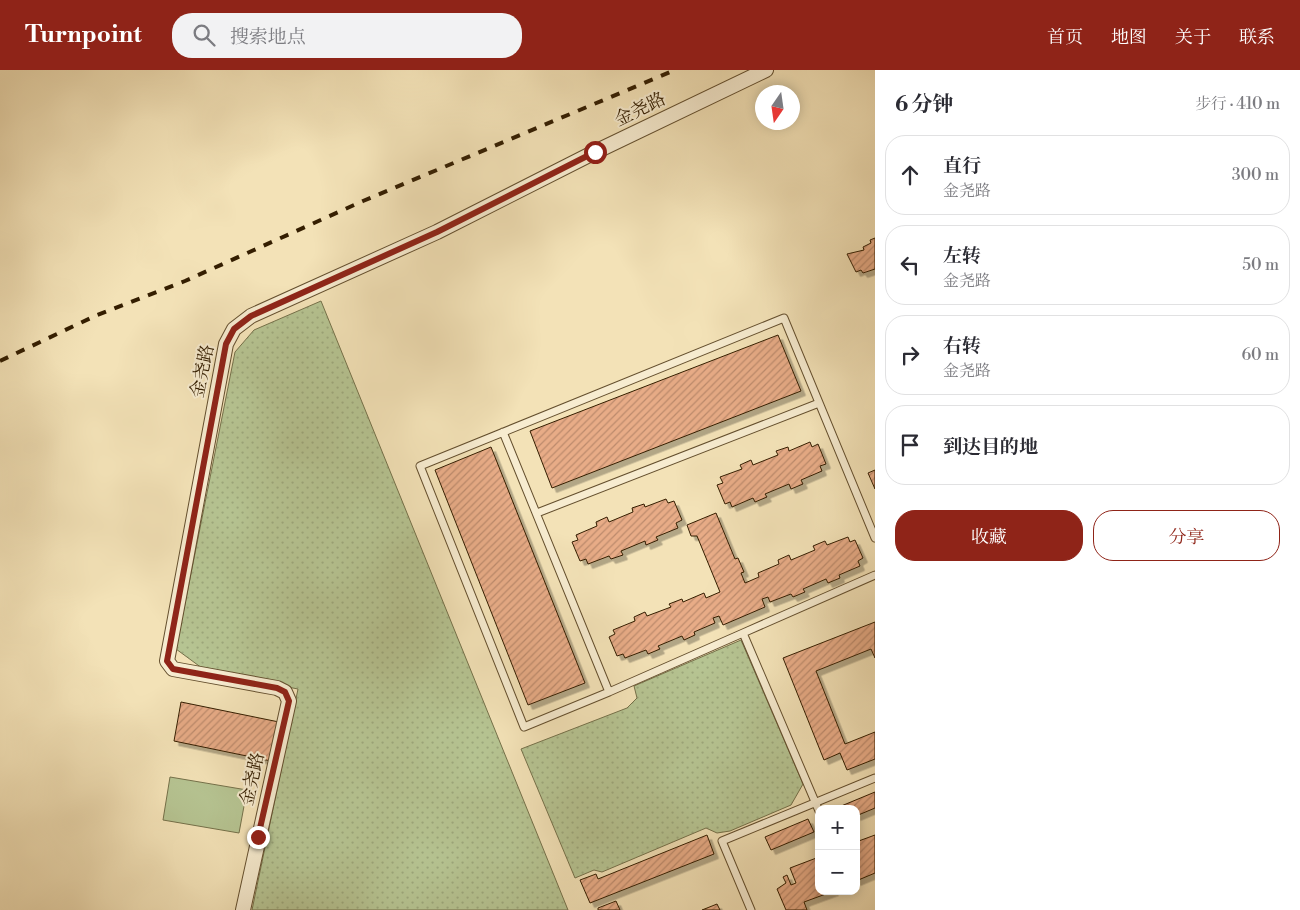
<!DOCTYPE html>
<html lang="zh">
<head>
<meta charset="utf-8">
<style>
  body { margin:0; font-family:"Libre Bodoni","Noto Serif SC",serif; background:#f2f2f3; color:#2b2b33 }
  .controls { position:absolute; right:15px; bottom:15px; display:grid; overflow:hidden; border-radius:10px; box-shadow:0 2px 12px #0003 }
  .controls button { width:45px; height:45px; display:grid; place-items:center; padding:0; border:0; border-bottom:1px solid #e1e1e2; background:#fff; color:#2b2b33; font:25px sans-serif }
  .compass { position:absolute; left:755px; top:15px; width:45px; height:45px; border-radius:50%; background:#fff; box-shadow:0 2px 12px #0003; rotate:193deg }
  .stop { position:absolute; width:15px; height:15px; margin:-11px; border:4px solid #8f2418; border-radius:50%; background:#fff }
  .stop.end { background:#8f2418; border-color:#fff; box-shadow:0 1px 5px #0008 }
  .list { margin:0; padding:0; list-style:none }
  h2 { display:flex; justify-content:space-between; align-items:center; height:65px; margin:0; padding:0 20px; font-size:21px }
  h2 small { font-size:16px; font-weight:400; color:#7c7c81 }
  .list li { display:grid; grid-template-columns:32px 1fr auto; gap:15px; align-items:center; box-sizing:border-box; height:80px; margin:0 10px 10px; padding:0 10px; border:1px solid #e1e1e2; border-radius:20px }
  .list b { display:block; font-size:19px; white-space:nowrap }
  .list p { margin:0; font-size:16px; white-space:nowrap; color:#7c7c81 }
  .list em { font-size:16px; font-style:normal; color:#7c7c81 }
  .actions { display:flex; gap:10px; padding:15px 20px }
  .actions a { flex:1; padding:11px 0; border:1px solid #8f2418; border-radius:20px; text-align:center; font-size:18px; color:#8f2418 }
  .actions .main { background:#8f2418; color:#fff }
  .icon { flex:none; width:28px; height:28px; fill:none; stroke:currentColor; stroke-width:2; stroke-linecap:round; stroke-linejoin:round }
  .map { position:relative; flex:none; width:875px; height:840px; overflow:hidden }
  header { display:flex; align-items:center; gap:30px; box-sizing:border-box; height:70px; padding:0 25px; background:#8f2418; color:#fff }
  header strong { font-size:24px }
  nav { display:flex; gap:28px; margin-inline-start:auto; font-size:18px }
  .search { width:350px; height:45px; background:#f2f2f3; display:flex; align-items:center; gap:12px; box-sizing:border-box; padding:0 18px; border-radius:20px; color:#7c7c81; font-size:19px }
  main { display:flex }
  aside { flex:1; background:#fff }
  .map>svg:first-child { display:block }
  .grass { fill:url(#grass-dots); stroke:#75714a }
  .pitch { fill:#b6c492; stroke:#75714a }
  .building { fill:url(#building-hatch); stroke:#341e01; filter:url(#shadow) }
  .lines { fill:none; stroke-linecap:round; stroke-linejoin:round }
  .lane-casing { stroke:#644f2e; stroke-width:9 }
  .street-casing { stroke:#644f2e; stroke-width:16 }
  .lane { stroke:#f7ecd0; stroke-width:7 }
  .street { stroke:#f7ecd0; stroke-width:14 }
  .rail { stroke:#341e01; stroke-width:4; stroke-dasharray:9 9; stroke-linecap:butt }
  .route { stroke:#8f2418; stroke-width:6 }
  .labels { text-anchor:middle; stroke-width:4; stroke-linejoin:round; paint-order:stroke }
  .street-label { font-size:18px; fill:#341e01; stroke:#f7ecd0 }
</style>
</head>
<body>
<header>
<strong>Turnpoint</strong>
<div class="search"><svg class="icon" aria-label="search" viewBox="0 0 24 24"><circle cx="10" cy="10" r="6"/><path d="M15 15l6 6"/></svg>搜索地点</div>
<nav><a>首页</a><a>地图</a><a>关于</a><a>联系</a></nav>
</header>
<main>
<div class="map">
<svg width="875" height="840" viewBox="0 0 875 840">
  <defs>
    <pattern id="grass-dots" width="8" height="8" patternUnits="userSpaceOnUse" patternTransform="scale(1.25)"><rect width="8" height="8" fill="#b6c492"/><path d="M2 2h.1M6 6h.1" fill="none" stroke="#9da87c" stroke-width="1.8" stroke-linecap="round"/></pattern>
    <pattern id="building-hatch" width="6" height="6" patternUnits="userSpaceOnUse" patternTransform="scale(1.25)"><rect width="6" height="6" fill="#e8ac87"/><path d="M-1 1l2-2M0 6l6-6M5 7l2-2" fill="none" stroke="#bd8b6c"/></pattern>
    <filter id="shadow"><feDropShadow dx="4.5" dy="4.5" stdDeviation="0" flood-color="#0004"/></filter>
  </defs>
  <rect width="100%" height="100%" fill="#f3e2b7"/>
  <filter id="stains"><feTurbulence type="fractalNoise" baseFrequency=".004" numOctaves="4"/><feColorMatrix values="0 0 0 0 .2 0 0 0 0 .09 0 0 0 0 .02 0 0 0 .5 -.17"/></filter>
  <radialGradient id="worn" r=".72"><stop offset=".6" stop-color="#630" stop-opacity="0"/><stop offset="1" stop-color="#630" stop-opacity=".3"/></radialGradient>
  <path class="grass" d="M321 231 568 840H252L298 619 206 601 176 579 235 282 254 260Z
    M741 570 803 714 791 735 730 761 717 763 706 758 602 802 594 800 575 808 521 679 627 638 637 628 634 616Z"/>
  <path class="pitch" d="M170 707 247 720 239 763 163 750Z"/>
  <path class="building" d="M875 168V199L863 203 861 200 856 202 847 184 864 180 863 177 871 173 870 170Z
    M778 265 801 321 552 418 530 361Z
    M810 372 812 377 818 374 826 394 820 396 822 401 801 410 803 414 791 419 789 414 765 424 767 427 755 432 753 428 732 437 730 432 725 434 717 415 723 413 720 407 742 399 740 395 751 390 753 395 778 385 776 381 788 377 789 381Z
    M491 377 585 613 528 635 435 400Z
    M875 400V419L868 403Z
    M666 429 668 433 674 431 682 450 676 453 678 458 656 467 658 470 646 475 645 471 621 481 623 485 611 489 609 486 588 494 586 489 580 491 572 472 578 470 576 465 597 456 596 452 607 447 609 452 633 442 632 438 644 434 645 437Z
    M716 443 735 489 738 488 744 502 741 503 745 513 759 507 758 503 779 494 778 490 789 485 791 490 815 480 813 476 825 471 827 475 848 467 850 472 855 470 863 488 858 491 860 496 839 505 840 508 828 513 826 509 803 519 805 522 793 527 791 524 770 532 768 527 762 529 765 537 723 555 719 546 713 548 715 553 694 562 695 565 684 570 682 566 658 576 660 579 648 584 646 580 625 588 623 584 617 586 609 567 615 564 613 560 635 551 634 547 645 542 647 546 671 537 669 534 682 529 683 532 704 523 706 528 720 522 697 466H691L687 455Z
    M875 552V588L871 579 816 601 845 674 875 662V689L847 700 840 683 824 690 783 588Z
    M181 632 279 652 271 691 174 671Z
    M875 722V738L856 746V739H834Z
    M808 749 814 762 771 780 765 767Z
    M707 765 714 784 590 833 580 810 596 804 598 809Z
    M875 765V803L856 811V772Z
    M819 787V821H834L804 832 807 840H786L777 819 786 813 783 807 787 805 791 815 796 813 790 798Z
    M616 831 620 840H598V838Z
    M717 834 720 840H702Z"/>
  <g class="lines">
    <g class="lane-casing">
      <path id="lane" d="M503 362 609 622 524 657 420 396 784 248 875 468
        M537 443 819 333
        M609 622 743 563
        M819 741 743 563 875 505
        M751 840 722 771 875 708"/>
    </g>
    <g class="street-casing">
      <path id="street" d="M243 840 289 631 285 622 277 618 173 599 167 591 226 274 234 259 251 246 437 162 595 82 766 0"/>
    </g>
    <use href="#lane" class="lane"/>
    <use href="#street" class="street"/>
    <path class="rail" d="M0 291 97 245 185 211 363 131 675 0"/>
  </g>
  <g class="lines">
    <path class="route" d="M258 767 289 631 285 622 277 618 173 599 167 591 226 274 234 259 251 246 437 162 595 82"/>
  </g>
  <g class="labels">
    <g class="street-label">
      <text transform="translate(640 39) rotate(-26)" y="6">金尧路</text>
      <text transform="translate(202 301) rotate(-78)" y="6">金尧路</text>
      <text transform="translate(252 709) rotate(-77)" y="6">金尧路</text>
    </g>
  </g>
  <rect width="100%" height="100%" filter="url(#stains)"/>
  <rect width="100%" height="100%" fill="url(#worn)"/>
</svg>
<div class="controls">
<button>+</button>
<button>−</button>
</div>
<svg class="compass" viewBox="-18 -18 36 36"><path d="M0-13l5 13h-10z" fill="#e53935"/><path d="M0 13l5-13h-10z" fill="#7c7c81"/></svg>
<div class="stop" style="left:595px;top:82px"></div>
<div class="stop end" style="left:258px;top:767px"></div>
</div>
<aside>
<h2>6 分钟<small>步行 · 410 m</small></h2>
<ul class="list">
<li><svg class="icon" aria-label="ahead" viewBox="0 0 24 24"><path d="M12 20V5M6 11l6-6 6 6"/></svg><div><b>直行</b><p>金尧路</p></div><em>300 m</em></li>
<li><svg class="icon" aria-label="left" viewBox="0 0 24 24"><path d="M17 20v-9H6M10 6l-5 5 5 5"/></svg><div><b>左转</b><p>金尧路</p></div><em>50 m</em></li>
<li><svg class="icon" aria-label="right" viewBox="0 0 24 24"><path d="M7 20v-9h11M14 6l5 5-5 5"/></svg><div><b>右转</b><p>金尧路</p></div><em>60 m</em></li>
<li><svg class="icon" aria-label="arrive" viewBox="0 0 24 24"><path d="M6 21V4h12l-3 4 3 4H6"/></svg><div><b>到达目的地</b></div></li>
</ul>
<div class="actions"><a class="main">收藏</a><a>分享</a></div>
</aside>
</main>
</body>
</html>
